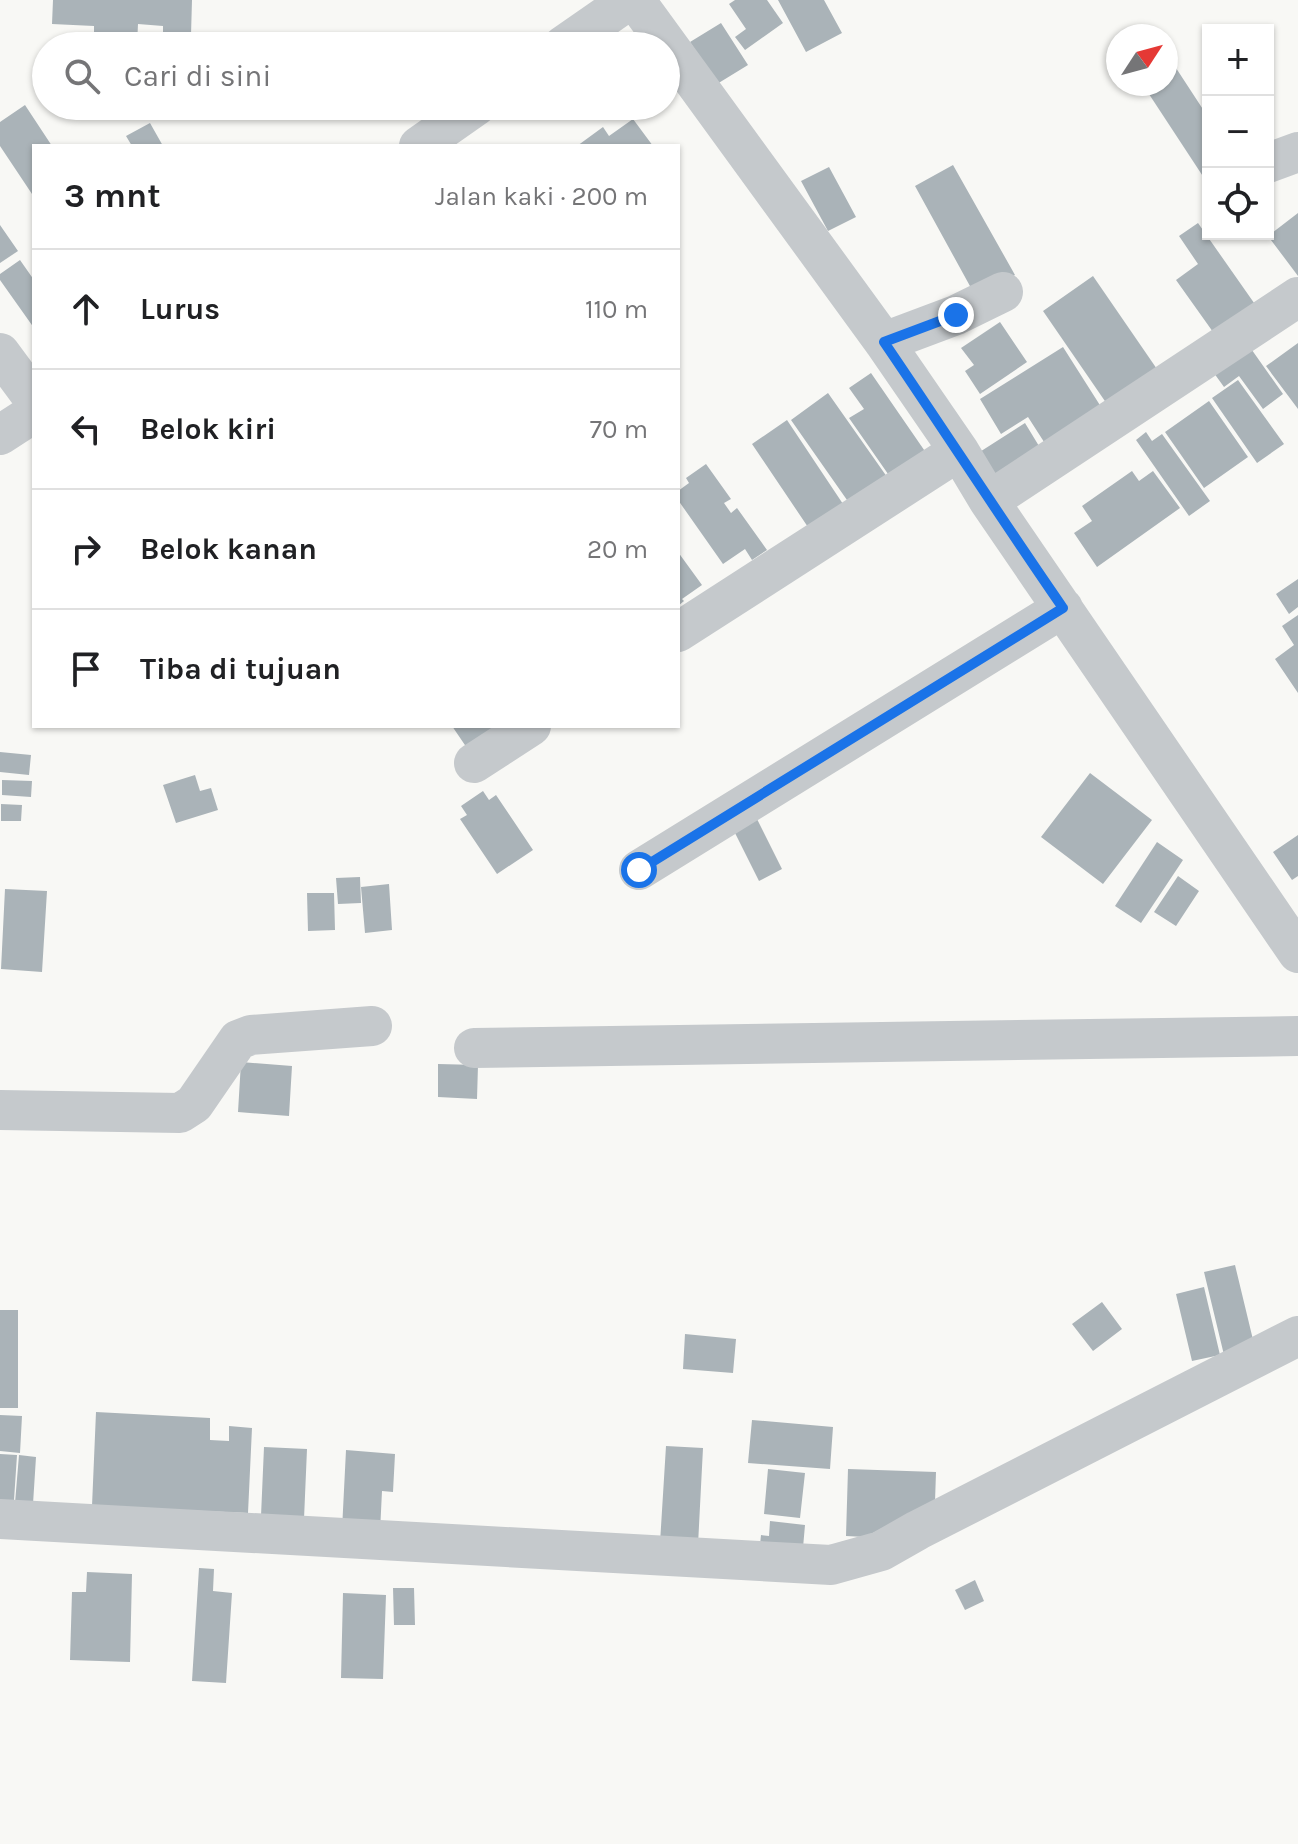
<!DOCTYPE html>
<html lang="id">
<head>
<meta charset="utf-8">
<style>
  body { margin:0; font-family:Karla,sans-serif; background:#f2f2f2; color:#202124 }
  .controls { position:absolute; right:24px; top:24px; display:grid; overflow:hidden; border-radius:0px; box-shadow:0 2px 6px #0004 }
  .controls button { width:72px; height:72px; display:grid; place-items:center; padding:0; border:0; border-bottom:2px solid #e0e0e0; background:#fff; color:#202124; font:40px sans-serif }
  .compass { position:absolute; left:1106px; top:24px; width:72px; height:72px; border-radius:50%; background:#fff; box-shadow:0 2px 6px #0004; rotate:54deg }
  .stop { position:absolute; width:24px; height:24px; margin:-18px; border:6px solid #1a73e8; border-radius:50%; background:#fff }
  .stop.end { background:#1a73e8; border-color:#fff; box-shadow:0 2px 8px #0008 }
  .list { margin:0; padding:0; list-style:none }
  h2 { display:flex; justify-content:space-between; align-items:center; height:104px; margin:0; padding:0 32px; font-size:34px }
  h2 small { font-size:26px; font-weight:400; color:#757577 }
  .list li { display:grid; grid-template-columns:52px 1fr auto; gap:24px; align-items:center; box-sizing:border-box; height:120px; padding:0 32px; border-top:2px solid #e0e0e0 }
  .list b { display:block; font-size:30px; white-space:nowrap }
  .list em { font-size:26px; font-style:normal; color:#757577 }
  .icon { flex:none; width:44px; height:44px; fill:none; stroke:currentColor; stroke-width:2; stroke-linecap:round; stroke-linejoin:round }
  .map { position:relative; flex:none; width:1298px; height:1844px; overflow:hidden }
  .search { position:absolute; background:#fff; box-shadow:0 2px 6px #0004; left:32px; top:32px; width:648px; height:88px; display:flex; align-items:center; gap:20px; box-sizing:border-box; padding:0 28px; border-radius:44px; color:#757577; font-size:30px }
  .panel { position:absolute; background:#fff; box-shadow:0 2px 6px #0004; left:32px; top:144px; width:648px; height:584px; border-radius:0px }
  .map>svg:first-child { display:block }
  .building { fill:#aab3b8 }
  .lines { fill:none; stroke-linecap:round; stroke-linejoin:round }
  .minor { stroke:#c5c9cc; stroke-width:40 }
  .route { stroke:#1a73e8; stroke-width:10 }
</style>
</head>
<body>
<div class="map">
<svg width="1298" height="1844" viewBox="0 0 1298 1844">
  <rect width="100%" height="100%" fill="#f8f8f5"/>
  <path class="building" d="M53 0H192L191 35 163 34V26L138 24 137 45 84 46 85 32H94V26L52 24Z
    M735 0H767L783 23 745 50 735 37 746 29 729 4Z
    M778 0H824L842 33 806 52Z
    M721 23 748 65 717 84 690 42Z
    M1176 68 1208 117V184L1145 88 1151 84H1166V74Z
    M25 105 52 146H34V197L0 146V122Z
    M633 119 653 146H577L603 127 609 136Z
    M150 123 163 146H132L126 136Z
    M953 165 1015 275 976 297 915 186Z
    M829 167 856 217 828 231 801 181Z
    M1298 213V276L1268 236Z
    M1198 223 1259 310 1218 339 1176 280 1198 264 1179 236Z
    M0 225 18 251 0 263Z
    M20 260 34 280V328L0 280V274Z
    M1093 276 1159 372 1109 407 1043 311Z
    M1000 322 1027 362 980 394 965 371 974 365 961 348Z
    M1247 343 1283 394 1263 409 1239 376 1224 387 1211 369Z
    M1298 343V409L1266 366Z
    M1063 347 1103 410 1046 445 1028 417 1001 434 980 399Z
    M871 373 931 460 895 484 849 418 864 409 849 388Z
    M1238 380 1284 444 1257 463 1212 398Z
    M828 393 892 484 854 510 791 420Z
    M1209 401 1248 457 1204 488 1165 432Z
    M787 420 849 513 814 536 752 444Z
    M1025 423 1042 451 993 482 975 455Z
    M1146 432 1152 441 1162 434 1210 501 1189 516 1136 440Z
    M706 464 731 499 724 503 731 513 737 508 767 550 752 560 745 549 723 564 678 500V491L689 483 686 478Z
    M1132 471 1139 481 1153 471 1180 508 1097 567 1074 533 1092 521 1082 506Z
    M678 552 702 585 682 599 684 601 678 606Z
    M1298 579V607L1289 614 1276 594Z
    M1298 615V693L1275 659 1294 645 1282 626Z
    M452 726H506L469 751Z
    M0 752 31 755 29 775 0 772Z
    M1090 773 1152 820 1103 884 1041 837Z
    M195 775 200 791 211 788 218 810 176 823 163 785Z
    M2 780 32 781 31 797 2 795Z
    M483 791 489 800 496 795 533 850 497 874 460 819 467 815 461 806Z
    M1 804 22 805 21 821H1Z
    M752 809 782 869 759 881 729 821Z
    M1298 835V876L1292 880 1273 852Z
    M1157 842 1183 860 1141 923 1115 906Z
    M1178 876 1199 891 1176 926 1154 912Z
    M360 877 361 903 338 904 336 878Z
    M389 884 392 930 365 933 361 887Z
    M5 889 47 891 42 972 1 969Z
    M307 893H334L335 930 308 931Z
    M241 1062 292 1066 289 1116 238 1112Z
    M438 1064 478 1065 477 1099 438 1097Z
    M1235 1265 1255 1348 1224 1355 1204 1272Z
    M1204 1287 1220 1355 1192 1361 1176 1294Z
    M1102 1302 1122 1329 1093 1351 1072 1324Z
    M0 1310H18V1408H0Z
    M685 1334 736 1339 733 1373 683 1369Z
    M96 1412 210 1418V1440L229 1441V1426L252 1428 248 1513 92 1506Z
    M0 1415 22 1416 20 1453 0 1451Z
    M752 1420 833 1427 830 1469 748 1463Z
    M666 1446 703 1448 698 1545 660 1543Z
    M264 1447 307 1449 304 1519 261 1516Z
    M346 1450 395 1454 393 1492 382 1491 380 1532 342 1530Z
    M0 1454 17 1455 13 1515 0 1514Z
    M19 1455 36 1457 33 1504 15 1503Z
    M768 1469 805 1473 800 1518 764 1514Z
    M848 1469 936 1472 935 1502 865 1537 846 1536Z
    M770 1521 805 1525 802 1559 759 1555 761 1535 769 1536Z
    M199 1568 214 1569 213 1591 232 1593 226 1683 192 1681Z
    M87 1572 132 1574 130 1662 70 1660 72 1592H86Z
    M975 1580 984 1601 965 1610 955 1590Z
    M393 1588H414L415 1625H394Z
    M343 1593 386 1595 383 1679 341 1678Z"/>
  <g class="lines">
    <path class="minor" d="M635 0 884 342 959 451 989 501 1298 953
      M563 46 629 0
      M419 146 476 106
      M1268 163 1298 152
      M884 342 956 315 1003 292
      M0 353 34 399
      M0 435 34 413
      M989 501 1298 297
      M678 632 959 451
      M474 763 531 726
      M639 870 1063 608
      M474 1048 1298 1036
      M0 1110 180 1113 194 1104 238 1040 251 1035 372 1026
      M0 1519 831 1565 881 1551 918 1530 1298 1336"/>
  </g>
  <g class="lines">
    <path class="route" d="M639 870 1063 608C1002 520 944 430 884 342L956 315"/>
  </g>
</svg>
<div class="controls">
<button>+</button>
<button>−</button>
<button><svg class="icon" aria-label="locate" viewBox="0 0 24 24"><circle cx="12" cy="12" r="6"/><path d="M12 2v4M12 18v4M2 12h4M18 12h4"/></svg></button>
</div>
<svg class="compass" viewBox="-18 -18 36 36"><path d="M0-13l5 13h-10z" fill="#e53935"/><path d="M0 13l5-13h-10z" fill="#757577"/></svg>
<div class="stop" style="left:639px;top:870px"></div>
<div class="stop end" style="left:956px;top:315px"></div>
<div class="search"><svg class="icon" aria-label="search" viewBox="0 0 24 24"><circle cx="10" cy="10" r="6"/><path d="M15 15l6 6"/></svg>Cari di sini</div>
<section class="panel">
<h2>3 mnt<small>Jalan kaki · 200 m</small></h2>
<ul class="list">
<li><svg class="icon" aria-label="ahead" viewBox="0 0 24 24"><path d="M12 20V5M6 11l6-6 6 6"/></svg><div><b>Lurus</b></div><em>110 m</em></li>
<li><svg class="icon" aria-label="left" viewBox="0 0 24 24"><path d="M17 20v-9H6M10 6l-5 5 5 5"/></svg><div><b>Belok kiri</b></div><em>70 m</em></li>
<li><svg class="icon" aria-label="right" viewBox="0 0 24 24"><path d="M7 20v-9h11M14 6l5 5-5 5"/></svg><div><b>Belok kanan</b></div><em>20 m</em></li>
<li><svg class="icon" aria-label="arrive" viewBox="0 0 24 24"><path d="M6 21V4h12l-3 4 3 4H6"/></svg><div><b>Tiba di tujuan</b></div></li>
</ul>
</section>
</div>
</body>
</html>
